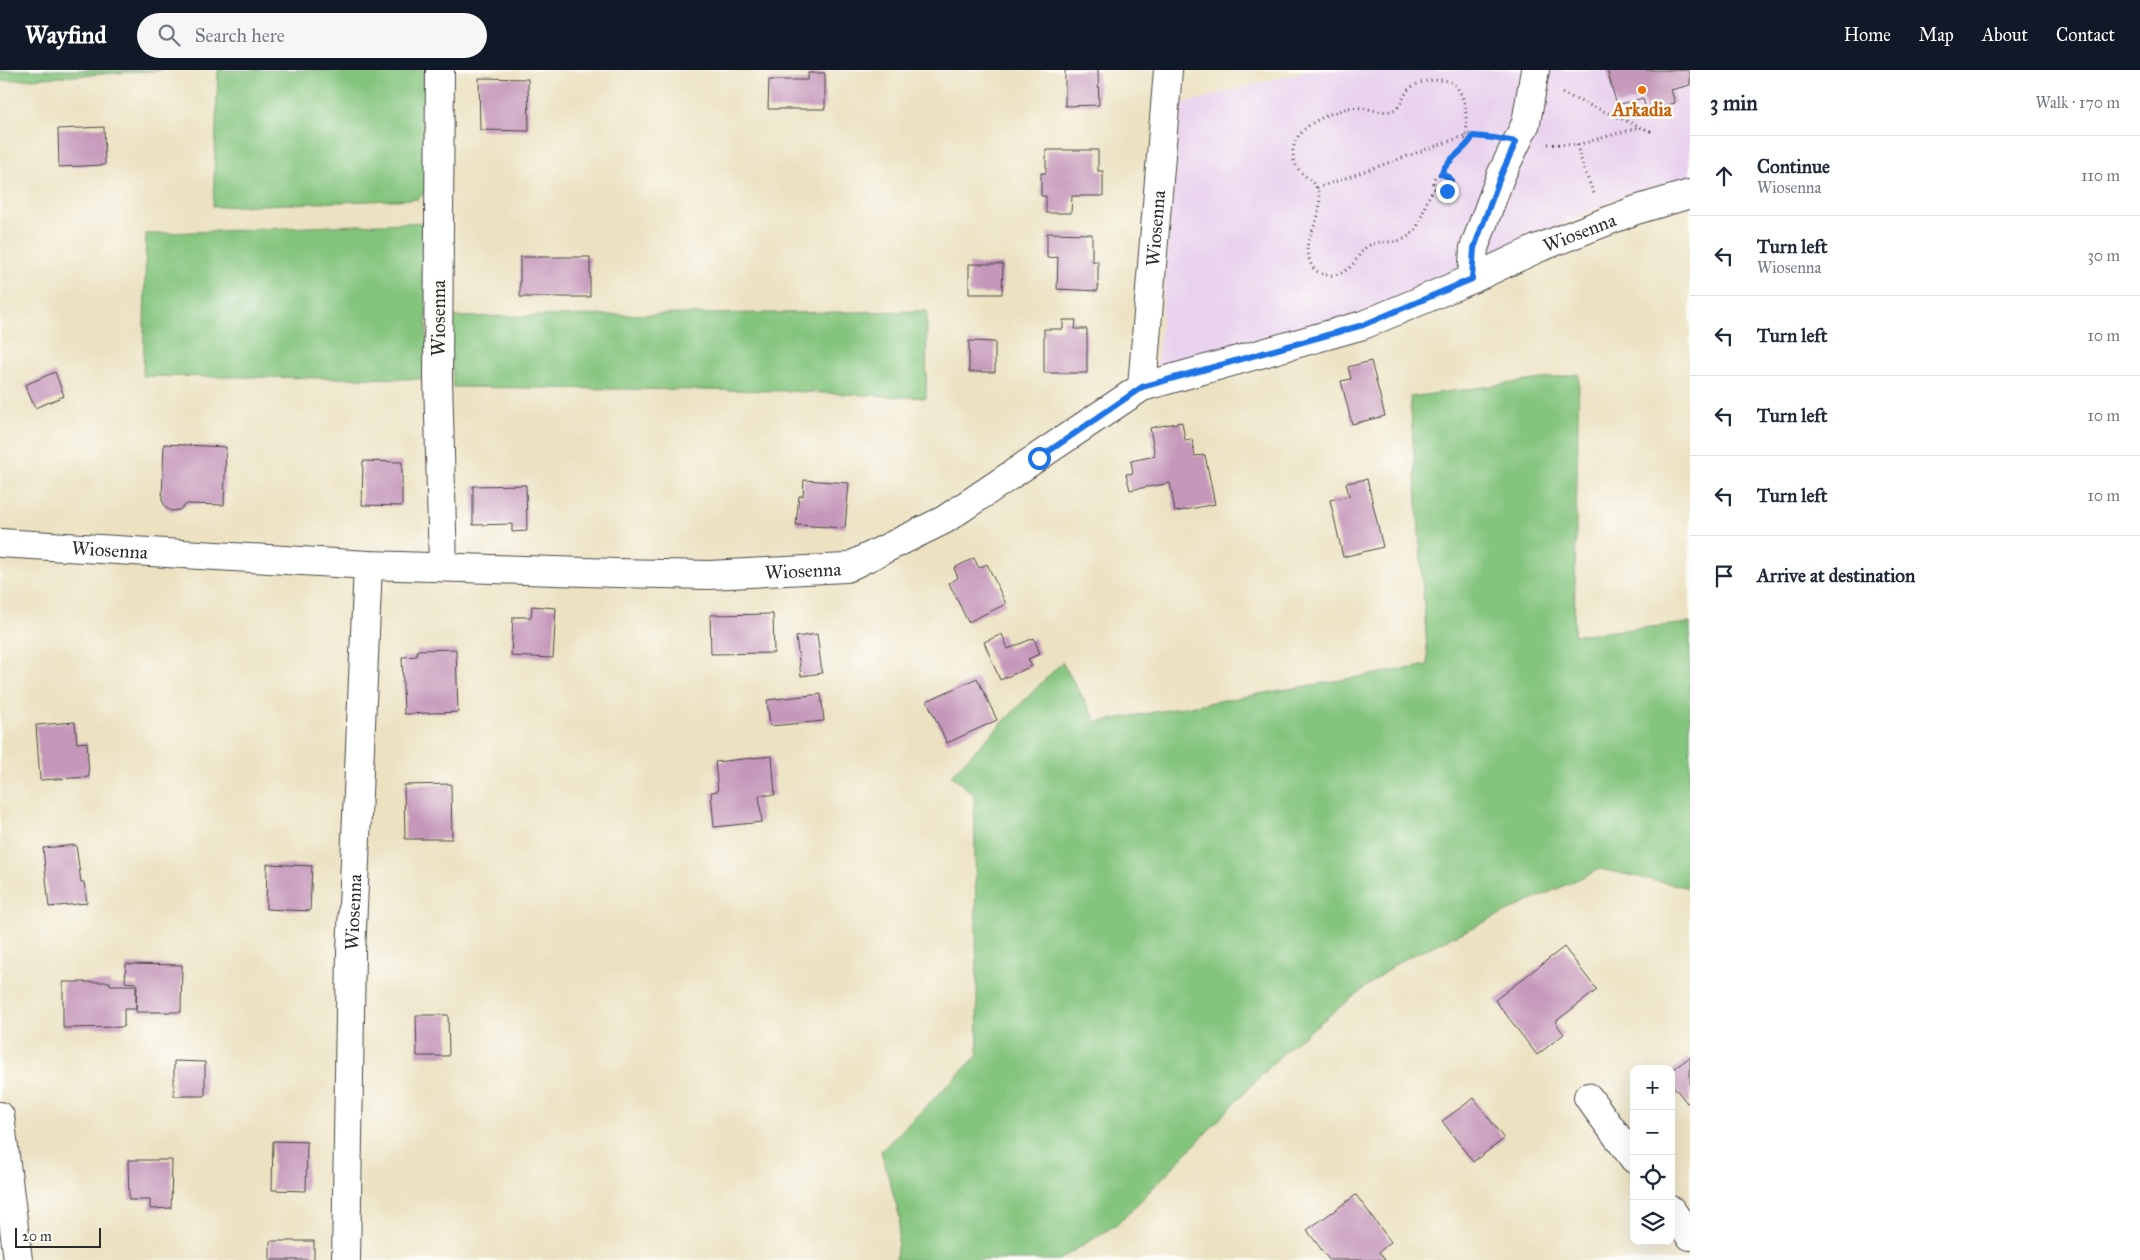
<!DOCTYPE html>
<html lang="en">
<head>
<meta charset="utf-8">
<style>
  body { margin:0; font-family:"IM FELL Great Primer",serif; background:#f6f6f7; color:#1f2937 }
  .controls { position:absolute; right:15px; bottom:15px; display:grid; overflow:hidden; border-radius:10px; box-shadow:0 5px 20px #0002 }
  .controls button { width:45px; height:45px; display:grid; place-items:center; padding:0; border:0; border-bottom:1px solid #e0e1e3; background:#fff; color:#1f2937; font:25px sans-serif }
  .scale { position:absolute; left:15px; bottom:12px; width:86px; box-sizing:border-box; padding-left:5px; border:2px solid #2b2b2b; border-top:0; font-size:14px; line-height:18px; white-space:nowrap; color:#2b2b2b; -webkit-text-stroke:4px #fdfcf7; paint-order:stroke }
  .stop { position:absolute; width:15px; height:15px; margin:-11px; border:4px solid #1a73e8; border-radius:50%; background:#fff }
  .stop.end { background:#1a73e8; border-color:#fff; box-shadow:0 1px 5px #0008 }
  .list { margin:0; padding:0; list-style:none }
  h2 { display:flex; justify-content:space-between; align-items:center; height:65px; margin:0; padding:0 20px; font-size:21px }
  h2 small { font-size:16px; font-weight:400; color:#747a83 }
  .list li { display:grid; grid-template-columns:32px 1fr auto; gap:15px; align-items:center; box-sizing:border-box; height:80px; padding:0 20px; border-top:1px solid #e0e1e3 }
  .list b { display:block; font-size:19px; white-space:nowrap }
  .list p { margin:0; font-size:16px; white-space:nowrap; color:#747a83 }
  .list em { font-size:16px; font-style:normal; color:#747a83 }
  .icon { flex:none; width:28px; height:28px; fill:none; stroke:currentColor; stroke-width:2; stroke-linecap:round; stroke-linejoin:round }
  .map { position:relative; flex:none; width:1690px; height:1190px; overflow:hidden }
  header { display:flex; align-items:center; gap:30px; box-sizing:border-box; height:70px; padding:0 25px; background:#111827; color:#fff }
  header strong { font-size:24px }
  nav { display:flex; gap:28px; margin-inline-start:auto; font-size:18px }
  .search { width:350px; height:45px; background:#f6f6f7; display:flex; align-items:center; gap:12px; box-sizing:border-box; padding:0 18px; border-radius:28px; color:#747a83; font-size:19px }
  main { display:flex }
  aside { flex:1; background:#fff }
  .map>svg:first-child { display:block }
  .built { fill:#e9d2ee }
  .green { fill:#84c57e; stroke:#587854 }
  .building { fill:#c597ba }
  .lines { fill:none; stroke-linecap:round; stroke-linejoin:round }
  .minor-casing { stroke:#484642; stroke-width:30 }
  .path { stroke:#484642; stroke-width:3; stroke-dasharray:1 4; stroke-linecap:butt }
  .minor { stroke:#fff; stroke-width:28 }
  .route { stroke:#1a73e8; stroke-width:6 }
  .food-dot { fill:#e8710a; stroke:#fdfcf7; stroke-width:2 }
  .labels { text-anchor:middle; stroke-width:5; stroke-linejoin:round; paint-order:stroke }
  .food-label { font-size:19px; font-weight:bold; fill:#c56008; stroke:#fdfcf7 }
  .street-label { font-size:19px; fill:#2b2b2b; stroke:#fdfcf7 }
</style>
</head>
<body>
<header>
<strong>Wayfind</strong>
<div class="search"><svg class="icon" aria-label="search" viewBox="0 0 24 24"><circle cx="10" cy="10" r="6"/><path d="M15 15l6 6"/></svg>Search here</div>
<nav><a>Home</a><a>Map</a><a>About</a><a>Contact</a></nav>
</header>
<main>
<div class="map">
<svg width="1690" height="1190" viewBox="0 0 1690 1190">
  <rect width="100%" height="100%" fill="#fdfcf7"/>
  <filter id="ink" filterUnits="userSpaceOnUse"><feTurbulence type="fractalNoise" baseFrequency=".02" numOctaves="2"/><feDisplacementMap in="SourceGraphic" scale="10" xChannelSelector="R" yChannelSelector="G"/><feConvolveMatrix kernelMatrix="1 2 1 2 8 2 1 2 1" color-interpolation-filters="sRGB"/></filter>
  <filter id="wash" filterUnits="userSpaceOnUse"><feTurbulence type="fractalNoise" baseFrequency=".0096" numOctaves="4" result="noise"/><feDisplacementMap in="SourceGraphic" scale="20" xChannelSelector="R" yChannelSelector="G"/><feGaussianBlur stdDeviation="1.12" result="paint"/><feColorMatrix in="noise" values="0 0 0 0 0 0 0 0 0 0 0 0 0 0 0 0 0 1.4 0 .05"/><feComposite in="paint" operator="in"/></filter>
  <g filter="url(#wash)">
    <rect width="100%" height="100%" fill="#ece2c2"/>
    <path class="built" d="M1310 0H1690V106L1615 129 1495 187 1372 241 1157 299 1181 34Z"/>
    <path class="green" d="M0 0H162L0 11Z
      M218 0H430L429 119 418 129 213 137Z
      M426 152 427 309 143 306 146 164Z
      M927 241 926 328 784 321 453 317 450 247Z
      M1579 304 1574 565 1690 553V818L1600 799 1398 892 1289 977 1119 1153 1059 1190H896L900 1148 881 1081 978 985 974 725 951 705 1062 592 1097 652 1428 595 1410 327Z"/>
    <g id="blocks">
      <path class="building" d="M1065 0H1098L1099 35 1065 36Z
        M1607 0H1690V15L1671 20 1675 33 1646 40 1643 28 1617 35Z
        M808 3H825V39H768L769 10H808Z
        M479 8 528 9 529 61 480 60Z
        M104 57 105 95 59 97 58 59Z
        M1046 80H1098V101H1103V126H1072L1071 143H1046V126H1041V103H1046Z
        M1047 163 1092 164V191H1098V221L1057 219 1058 187 1047 188Z
        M520 187H590V227H520Z
        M969 194H1003L1002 224H969Z
        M1063 250H1076L1075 259H1087V303H1044V259H1063Z
        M969 271 995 272V302H969Z
        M1371 291 1385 346 1352 354 1341 311 1351 309 1348 297Z
        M55 302 64 326 35 338 25 315Z
        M1182 352 1185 370 1192 369 1195 386 1205 385 1215 434 1175 442 1170 413 1130 420 1126 404 1133 403 1131 391 1155 386 1150 358Z
        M164 374 226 377 224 435 187 434 179 440 171 441 166 438 162 430Z
        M363 391 402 392V436L362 435Z
        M1367 409 1383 477 1343 487 1330 430 1349 426 1346 413Z
        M804 410 849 413 845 458 796 455 799 426H803Z
        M526 415 527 461 512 462V454L473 455V416Z
        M974 488 979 498 987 494 1006 534 968 552 949 513 958 508 954 498Z
        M532 536 556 538 553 588 511 586 513 547H531Z
        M773 544 774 583 711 584 710 545Z
        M817 564 822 603 801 606 796 567Z
        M1002 564 1008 579 1034 568 1040 584 1028 589 1032 596 1000 610 984 572Z
        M456 579 458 642 404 644 402 587 417 586V580Z
        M977 608 997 650 947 673 927 631Z
        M821 624 824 651 770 656 767 630Z
        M75 652 77 673 87 672 89 707 40 710 36 655Z
        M772 686 775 725H759L762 752 714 757 711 722 718 721 715 692Z
        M451 714 452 769H405L404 715Z
        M76 775 81 812H84L87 833 49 837 43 778Z
        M267 794 312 796 310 841 266 839Z
        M1564 877 1597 920 1555 952 1564 964 1537 985 1495 930Z
        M126 894 182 895 181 942H136L137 913 125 912Z
        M63 912H110V915H136V939H124V957L63 958Z
        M416 945H448L449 986H417Z
        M1690 987V1031L1687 1033 1671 1013V1001Z
        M174 991 205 992V1026H174Z
        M1474 1028 1504 1069 1473 1092 1442 1051Z
        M273 1071 307 1072 306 1121 272 1120Z
        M128 1090H172L171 1138 150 1139V1130H129Z
        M1356 1125 1391 1172 1379 1182 1385 1190H1329L1307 1160Z
        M270 1171H314V1190H270Z"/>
    </g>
  </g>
  <g filter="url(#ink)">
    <use href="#blocks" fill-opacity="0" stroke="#484642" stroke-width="1"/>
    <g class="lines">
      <g class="minor-casing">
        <g id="minor">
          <path d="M440 0 438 307 443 497"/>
          <path d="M1472 209 1474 178 1501 105 1526 53 1535 0"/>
          <path id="s1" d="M1142 317 1363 255 1472 209 1536 179 1636 140 1690 124"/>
          <path id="s2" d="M0 473 368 495 616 503 709 505 846 498 944 450 1142 317 1168 0"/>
          <path d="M1588 1027 1634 1089"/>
          <path d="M0 1046 18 1190"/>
          <path d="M1671 1140 1690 1166"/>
          <path id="s3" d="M346 1190 351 882 368 495"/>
        </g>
      </g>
      <path class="path" d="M1473 66 1468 71 1464 68 1467 63 1473 66 1487 67
        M1548 74 1577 75 1640 57 1650 61 1559 22
        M1577 75 1583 97 1595 126
        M1433 113a9 9 0 1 1 18 0a9 9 0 1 1-18 0Z
        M1441 104C1448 89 1460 84 1468 71
        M1317 118 1464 66
        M1435 119C1422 131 1425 149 1413 162 1399 178 1383 167 1368 176 1359 182 1356 193 1348 199 1342 204 1330 207 1323 204 1316 202 1312 198 1310 191 1301 172 1316 160 1319 141 1324 106 1300 112 1294 90 1286 60 1327 43 1349 38 1364 35 1376 44 1390 41 1402 39 1402 26 1409 19 1420 10 1436 9 1449 11 1467 22 1466 44 1467 63"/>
      <use href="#minor" class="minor"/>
    </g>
  </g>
  <g class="lines" filter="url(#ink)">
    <path class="route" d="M1039 388 1142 317 1363 255 1472 209 1474 178 1501 105 1516 72 1494 68 1473 66C1466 81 1449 86 1441 104L1449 107 1451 110 1450 118 1447 121"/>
  </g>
  <circle class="food-dot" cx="1642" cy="20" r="5"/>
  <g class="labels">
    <g class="food-label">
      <text x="1642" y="46">Arkadia</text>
    </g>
    <g class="street-label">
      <text dy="7" stroke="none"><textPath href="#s2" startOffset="1354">Wiosenna</textPath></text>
      <text dy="7" stroke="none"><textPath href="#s1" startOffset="465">Wiosenna</textPath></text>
      <text transform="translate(438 248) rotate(-90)" y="7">Wiosenna</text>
      <text dy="7" stroke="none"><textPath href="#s2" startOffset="110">Wiosenna</textPath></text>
      <text dy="7" stroke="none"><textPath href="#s2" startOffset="804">Wiosenna</textPath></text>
      <text dy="7" stroke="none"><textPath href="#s3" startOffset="348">Wiosenna</textPath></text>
    </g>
  </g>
</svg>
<div class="controls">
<button>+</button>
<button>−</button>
<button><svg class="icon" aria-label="locate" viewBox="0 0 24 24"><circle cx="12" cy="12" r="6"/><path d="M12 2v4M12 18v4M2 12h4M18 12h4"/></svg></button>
<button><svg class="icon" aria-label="layers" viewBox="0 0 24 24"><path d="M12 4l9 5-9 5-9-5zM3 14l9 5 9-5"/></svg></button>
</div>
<div class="scale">20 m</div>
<div class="stop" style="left:1039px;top:388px"></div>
<div class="stop end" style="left:1447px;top:121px"></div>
</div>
<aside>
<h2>3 min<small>Walk · 170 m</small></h2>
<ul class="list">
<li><svg class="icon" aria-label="ahead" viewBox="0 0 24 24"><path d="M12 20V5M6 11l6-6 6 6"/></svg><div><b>Continue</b><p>Wiosenna</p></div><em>110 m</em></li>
<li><svg class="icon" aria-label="left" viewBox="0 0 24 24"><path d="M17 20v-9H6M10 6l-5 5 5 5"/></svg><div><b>Turn left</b><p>Wiosenna</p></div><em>30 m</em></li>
<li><svg class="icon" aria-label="left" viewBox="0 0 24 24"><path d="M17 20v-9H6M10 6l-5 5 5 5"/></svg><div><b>Turn left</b></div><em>10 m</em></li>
<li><svg class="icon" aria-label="left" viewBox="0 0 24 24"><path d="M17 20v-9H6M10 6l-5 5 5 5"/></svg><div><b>Turn left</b></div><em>10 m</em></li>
<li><svg class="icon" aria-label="left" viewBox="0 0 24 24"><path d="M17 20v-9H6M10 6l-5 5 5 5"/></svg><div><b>Turn left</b></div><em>10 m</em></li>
<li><svg class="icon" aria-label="arrive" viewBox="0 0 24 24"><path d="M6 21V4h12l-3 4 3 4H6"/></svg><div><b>Arrive at destination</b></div></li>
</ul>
</aside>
</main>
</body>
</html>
